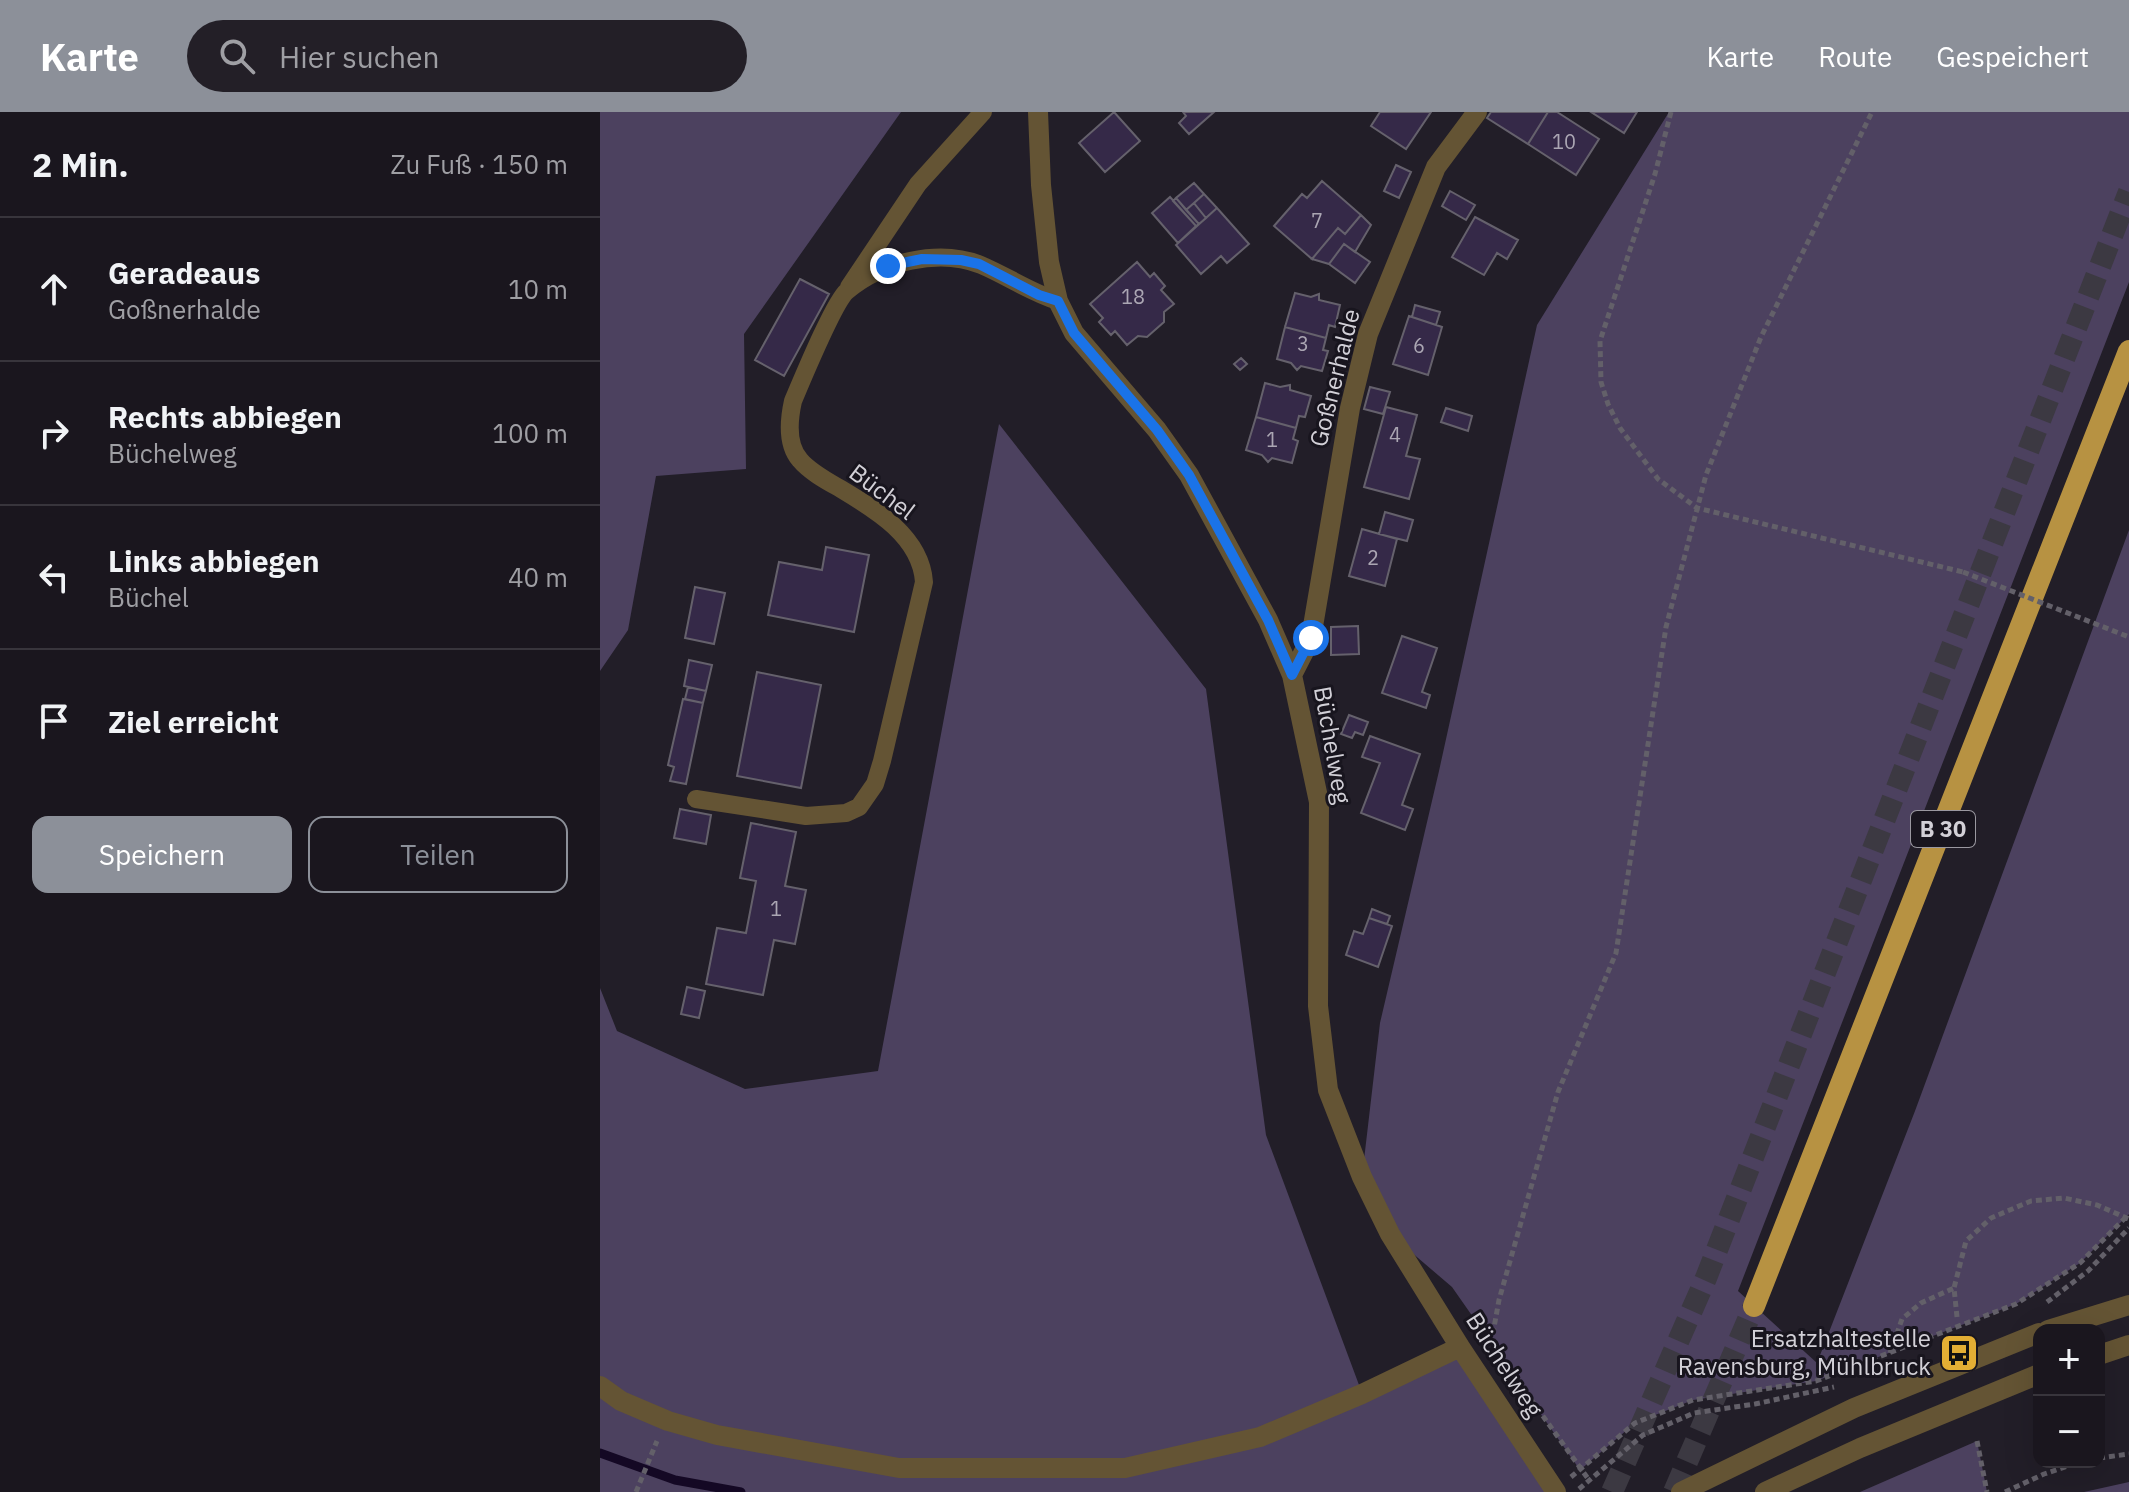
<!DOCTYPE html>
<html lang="de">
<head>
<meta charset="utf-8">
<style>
  body { margin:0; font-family:"IBM Plex Sans",sans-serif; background:#231f27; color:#f1f3f6 }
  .controls { position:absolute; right:24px; bottom:24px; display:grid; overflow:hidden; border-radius:16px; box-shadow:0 8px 32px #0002 }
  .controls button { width:72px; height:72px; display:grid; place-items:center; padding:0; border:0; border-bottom:2px solid #38353c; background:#1a161e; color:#f1f3f6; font:40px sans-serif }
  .stop { position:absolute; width:24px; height:24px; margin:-18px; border:6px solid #1a73e8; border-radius:50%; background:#fff }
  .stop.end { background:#1a73e8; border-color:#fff; box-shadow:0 2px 8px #0008 }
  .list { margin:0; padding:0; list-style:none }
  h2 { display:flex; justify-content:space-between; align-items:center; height:104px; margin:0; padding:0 32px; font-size:34px }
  h2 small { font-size:26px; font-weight:400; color:#9f9fa4 }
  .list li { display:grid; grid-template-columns:52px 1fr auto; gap:24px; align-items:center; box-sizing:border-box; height:144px; padding:0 32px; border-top:2px solid #38353c }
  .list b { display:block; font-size:30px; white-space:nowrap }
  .list p { margin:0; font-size:26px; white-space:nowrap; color:#9f9fa4 }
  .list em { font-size:26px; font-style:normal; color:#9f9fa4 }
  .actions { display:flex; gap:16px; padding:24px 32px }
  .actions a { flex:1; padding:18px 0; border:2px solid #8c9099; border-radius:16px; text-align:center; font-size:28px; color:#8c9099 }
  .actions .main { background:#8c9099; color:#fff }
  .icon { flex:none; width:44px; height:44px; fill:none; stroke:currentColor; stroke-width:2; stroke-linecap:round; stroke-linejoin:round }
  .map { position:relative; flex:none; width:1529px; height:1380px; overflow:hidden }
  header { display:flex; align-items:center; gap:48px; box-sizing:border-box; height:112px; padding:0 40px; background:#8c9099; color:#fff }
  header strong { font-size:38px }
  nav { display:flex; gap:44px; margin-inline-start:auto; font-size:28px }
  .search { width:560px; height:72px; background:#231f27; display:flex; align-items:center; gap:20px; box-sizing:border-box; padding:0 28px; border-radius:44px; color:#9f9fa4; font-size:30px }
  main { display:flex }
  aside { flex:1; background:#1a161e }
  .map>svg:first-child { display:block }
  .green { fill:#4c415f }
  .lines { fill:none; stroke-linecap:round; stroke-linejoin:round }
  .stream { stroke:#140824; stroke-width:9 }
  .building { fill:#352948; stroke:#65616c; stroke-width:2 }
  .trunk-tunnel { stroke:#3c3942; stroke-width:22; stroke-dasharray:22 11; stroke-linecap:butt }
  .path { stroke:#636069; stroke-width:5; stroke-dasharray:6 4; stroke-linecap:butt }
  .service { stroke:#645434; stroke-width:18 }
  .minor { stroke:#645434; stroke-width:20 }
  .tertiary { stroke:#645434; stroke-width:20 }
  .trunk { stroke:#b79242; stroke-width:22 }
  .path-bridge { stroke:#636069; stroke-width:5; stroke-dasharray:6 4; stroke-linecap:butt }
  .route { stroke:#1a73e8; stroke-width:10 }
  .labels { text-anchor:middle; stroke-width:6; stroke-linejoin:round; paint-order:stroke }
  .number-label { font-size:20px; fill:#aba6b3 }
  .shield { fill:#18151e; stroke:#9a98a0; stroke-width:2 }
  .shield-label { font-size:22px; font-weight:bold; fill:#d2d0d7 }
  .street-label { font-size:24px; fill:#d2d0d7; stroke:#18151e }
  .poi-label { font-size:24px; fill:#d2d0d7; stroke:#18151e; text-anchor:end }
</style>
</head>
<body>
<header>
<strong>Karte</strong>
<div class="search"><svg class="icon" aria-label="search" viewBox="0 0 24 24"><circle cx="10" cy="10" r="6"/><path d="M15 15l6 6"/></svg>Hier suchen</div>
<nav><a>Karte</a><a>Route</a><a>Gespeichert</a></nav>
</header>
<main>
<aside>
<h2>2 Min.<small>Zu Fuß · 150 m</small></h2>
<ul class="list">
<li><svg class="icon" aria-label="ahead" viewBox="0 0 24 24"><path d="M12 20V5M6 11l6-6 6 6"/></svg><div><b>Geradeaus</b><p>Goßnerhalde</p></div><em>10 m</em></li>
<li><svg class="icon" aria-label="right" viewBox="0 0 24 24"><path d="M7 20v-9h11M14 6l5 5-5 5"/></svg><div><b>Rechts abbiegen</b><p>Büchelweg</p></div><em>100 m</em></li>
<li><svg class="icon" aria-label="left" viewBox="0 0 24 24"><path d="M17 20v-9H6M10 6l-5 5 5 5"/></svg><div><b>Links abbiegen</b><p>Büchel</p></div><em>40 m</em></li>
<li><svg class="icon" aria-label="arrive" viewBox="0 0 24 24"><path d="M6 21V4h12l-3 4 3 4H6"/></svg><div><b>Ziel erreicht</b></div></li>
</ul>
<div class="actions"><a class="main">Speichern</a><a>Teilen</a></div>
</aside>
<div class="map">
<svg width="1529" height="1380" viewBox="0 0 1529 1380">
  <rect width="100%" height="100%" fill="#221e28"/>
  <path class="green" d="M0 0H301L144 222 146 357 56 364 28 518 0 559Z
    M1069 0H1529V170L1138 1179 1217 1251 1315 999 1529 418V1102L1480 1151 1416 1192 1216 1269 1093 1288 1035 1311 980 1358 852 1175 790 1122 762 1065 780 911 839 659 937 213Z
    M399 312 606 577 666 1023 762 1281 860 1235 952 1380H0V876L17 919 145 977 278 959Z
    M1377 1329 1387 1380H1260Z
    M1529 1370V1380H1484Z"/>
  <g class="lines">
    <path class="stream" d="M0 1341 75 1368 141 1380"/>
  </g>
  <path class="building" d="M514 0 540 29 505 60 479 31Z
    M583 0H614L589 22 579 11 586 4Z
    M780 0H831L806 37 771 14Z
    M891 0H948L928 32 887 6Z
    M948 0H957L999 27 976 63 928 32Z
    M991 0H1037L1024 21Z
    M796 53 811 60 799 86 784 79Z
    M722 69 761 103 745 122 738 116 712 147 674 114 702 82 707 86Z
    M594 71 604 82 586 98 576 86Z
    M850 79 875 93 866 108 842 94Z
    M604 82 617 96 606 106 594 91Z
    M570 85 596 114 578 131 552 101Z
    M576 86 599 112 596 114 573 89Z
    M594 91 606 106 599 112 586 98Z
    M617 96 649 132 627 151 621 144 601 162 576 133Z
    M761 103 771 113 755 140 744 132 729 152 712 147 738 116 745 122Z
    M875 105 918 128 907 147 897 141 884 163 852 145Z
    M744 132 770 150 755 171 729 152Z
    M537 150 550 165 554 161 565 174 561 178 574 192 564 200V210L547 225 538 224 527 233 515 219 511 223 499 210 503 206 490 192Z
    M200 167 229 182 184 264 155 248Z
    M695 181 711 185 719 182V188L740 193 735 215 729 213 726 226 685 215Z
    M815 193 840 200 836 213 812 205Z
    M809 204 842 215 828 263 793 252Z
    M685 215 726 226 723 238 728 239 722 259 701 254 697 258 691 251 677 247Z
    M641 246 647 252 640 258 634 252Z
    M665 271 680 275 690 273V278L711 284 705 305 699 304 696 316 656 305Z
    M770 275 790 280 783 302 764 297Z
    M786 295 817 303 806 344 820 347 809 387 764 375Z
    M846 296 872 304 868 319 841 310Z
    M656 305 696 316 693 327 698 329 692 351 672 346 668 350 662 343 646 338Z
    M785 400 813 408 807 429 779 422Z
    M762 417 797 427 785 474 749 464Z
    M226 435 269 443 254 520 168 503 179 450 222 458Z
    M95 475 125 481 114 532 85 526Z
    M758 514 759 542 731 543V515Z
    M802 524 837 536 822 580 830 583 826 596 782 581Z
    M89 548 112 553 106 579 84 574Z
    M157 560 221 573 201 676 137 664Z
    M88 575 106 579 103 591 85 587Z
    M83 587 103 591 86 672 70 669 74 655 68 653Z
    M749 603 768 610 763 623 755 620 752 626 741 622Z
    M770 624 820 642 802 693 813 697 805 718 761 701 780 651 762 645Z
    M80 697 111 703 106 732 74 726Z
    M151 711 196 720 185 774 206 778 195 832 174 828 163 883 106 872 117 816 146 821 156 769 140 766Z
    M772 797 790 804 787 812 769 806Z
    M769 806 792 814 778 855 746 843 754 819 763 822Z
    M87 875 105 879 99 906 81 902Z"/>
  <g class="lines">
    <path class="trunk-tunnel" d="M1012 1380 1106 1166 1529 80
      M1074 1380 1154 1194"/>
    <path class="path" d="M1071 0 1055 62 1000 229 1001 270 1008 292 1020 316 1058 367 1097 396 1363 460
      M1447 1190 1488 1159 1529 1116
      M1357 1205 1354 1176 1366 1129 1391 1106 1431 1089 1464 1086 1497 1093 1529 1107
      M891 1232 899 1188 958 980 1016 841 1066 515 1106 363 1161 225 1272 0
      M896 1239 989 1368
      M1290 1241 1302 1207 1321 1191 1354 1176
      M1377 1329 1387 1380
      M1499 1346 1529 1342
      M971 1365 1035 1311 1093 1288 1216 1269 1416 1192 1480 1151 1529 1102
      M979 1377 1043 1323 1094 1301 1155 1292 1234 1275
      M36 1380 57 1329
      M1405 1380 1444 1362 1480 1350"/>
    <path class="service" d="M249 175 318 72 383 0
      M96 687 206 704 246 701 259 695 275 672 282 649 324 470C321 425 276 398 241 377 227 369 210 360 200 348 186 332 189 307 193 289 202 268 234 190 247 179 281 150 339 136 381 153 407 164 430 180 458 189"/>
    <path class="minor" d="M438 0 441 73 449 150 458 189 474 221 557 318 589 363 668 508 692 563 719 690 718 894 728 978 762 1065 790 1122 860 1235 956 1380
      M692 563 711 526 750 296 768 222 836 55 877 0
      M0 1274 21 1289 68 1309 117 1323 299 1356H525L660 1325 762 1282 860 1235"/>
    <path class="tertiary" d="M1448 1218 1529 1193
      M1499 1243 1529 1233
      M1081 1380 1254 1296 1439 1221
      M1165 1380 1260 1336 1439 1262"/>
    <path class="trunk" d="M1154 1194 1529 239"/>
    <path class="path-bridge" d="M1363 460 1529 525"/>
  </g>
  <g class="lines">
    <path class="route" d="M288 154 322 147 361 148 379 152 439 183 458 189 474 221 557 318 589 363 668 508 692 563 711 526"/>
  </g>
  <defs>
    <g id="bus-square" transform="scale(2)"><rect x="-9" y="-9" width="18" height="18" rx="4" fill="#e3ae34" stroke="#18151e"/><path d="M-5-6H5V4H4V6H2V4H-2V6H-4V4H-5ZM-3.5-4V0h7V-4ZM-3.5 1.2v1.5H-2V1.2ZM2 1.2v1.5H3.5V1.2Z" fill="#111"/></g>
  </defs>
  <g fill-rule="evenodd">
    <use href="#bus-square" x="1359" y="1241"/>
  </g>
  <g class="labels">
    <g class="number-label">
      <text x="964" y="37">10</text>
      <text x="717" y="116">7</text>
      <text x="533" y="192">18</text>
      <text x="703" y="239">3</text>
      <text x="819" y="241">6</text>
      <text x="795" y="330">4</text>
      <text x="672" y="335">1</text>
      <text x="773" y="453">2</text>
      <text x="176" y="804">1</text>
    </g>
    <rect class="shield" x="1311" y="699" width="64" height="36" rx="6"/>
    <g class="shield-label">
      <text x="1343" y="725">B 30</text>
    </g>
    <g class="street-label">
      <text transform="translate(735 266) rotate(-76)" y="8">Goßnerhalde</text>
      <text transform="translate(282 380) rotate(37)" y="8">Büchel</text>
      <text transform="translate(732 633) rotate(80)" y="8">Büchelweg</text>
      <text transform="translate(904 1253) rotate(57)" y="8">Büchelweg</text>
    </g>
    <g class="poi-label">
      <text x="1331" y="1235">Ersatzhaltestelle<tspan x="1331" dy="28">Ravensburg, Mühlbruck</tspan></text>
    </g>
  </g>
</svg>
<div class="controls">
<button>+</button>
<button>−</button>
</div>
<div class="stop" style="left:711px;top:526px"></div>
<div class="stop end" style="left:288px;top:154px"></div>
</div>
</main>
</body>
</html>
